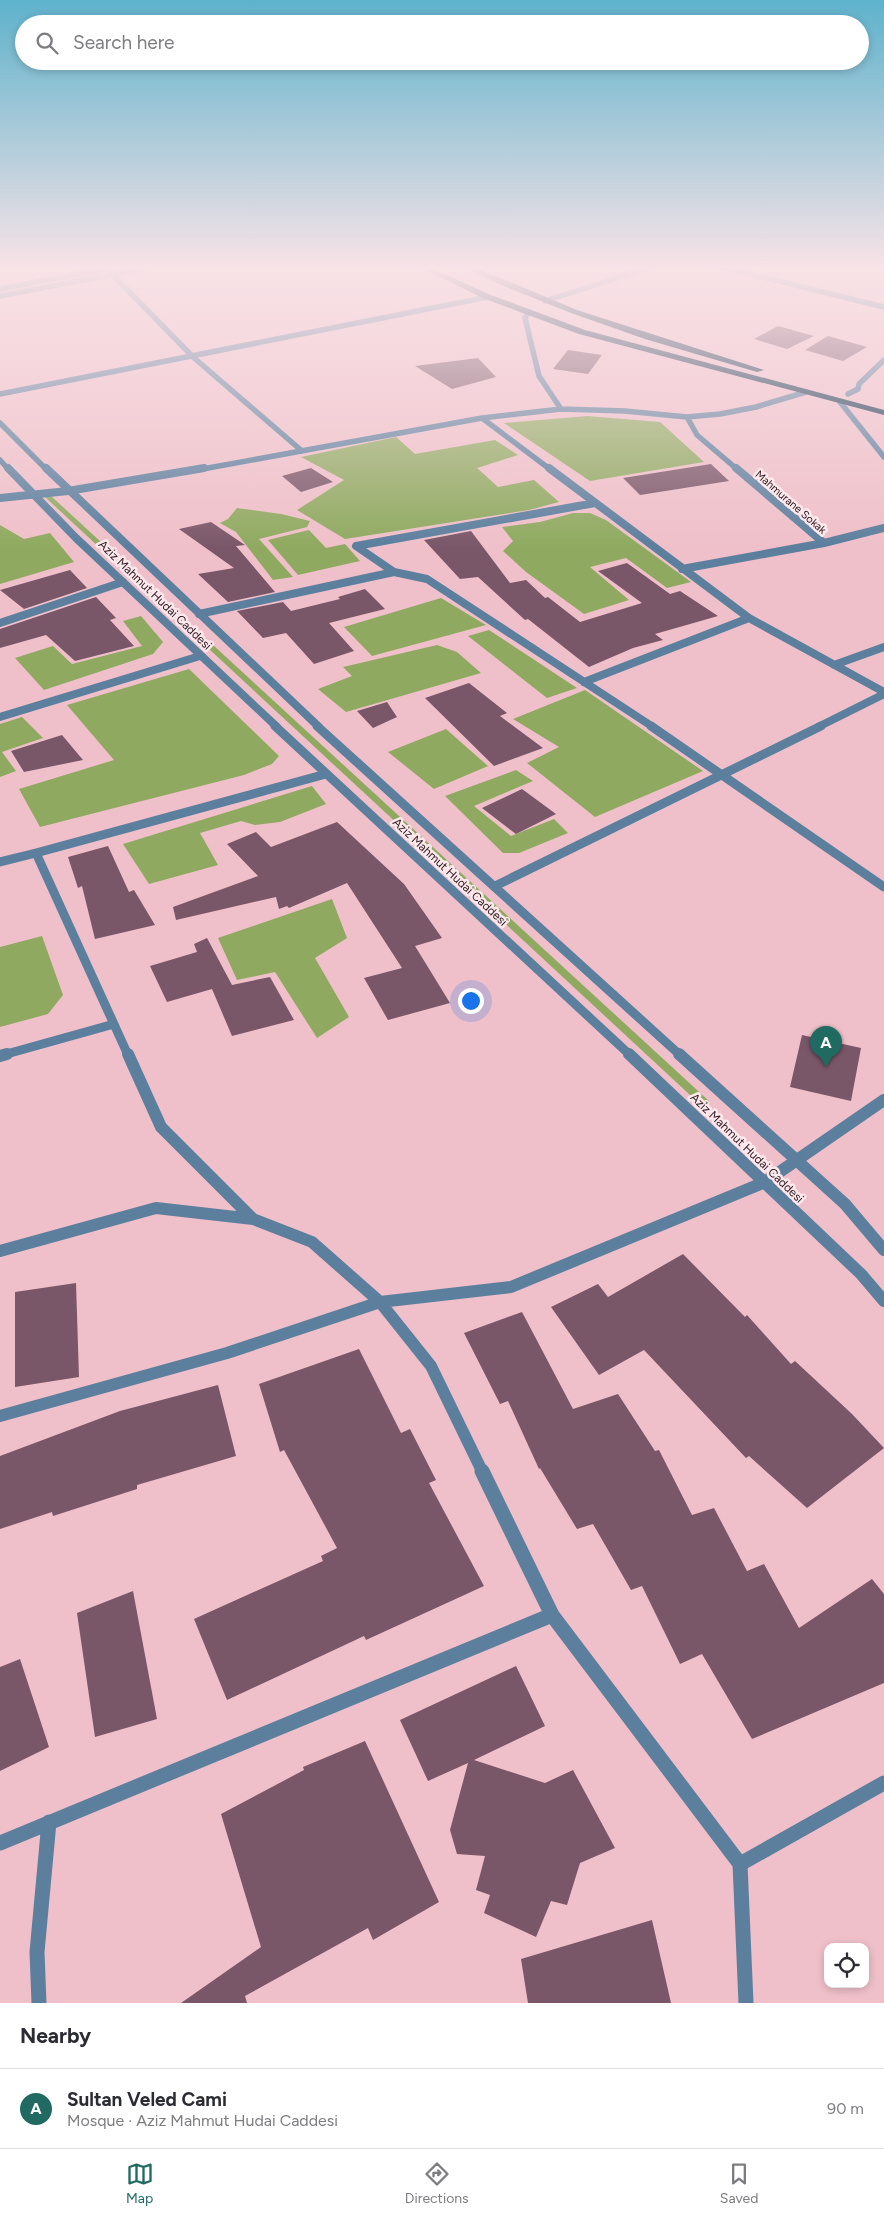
<!DOCTYPE html>
<html lang="en">
<head>
<meta charset="utf-8">
<style>
  body { margin:0; font-family:Figtree,sans-serif; background:#f7f7f7; color:#2b2b33 }
  .controls { position:absolute; right:15px; bottom:15px; display:grid; overflow:hidden; border-radius:10px; box-shadow:0 2px 8px #0003 }
  .controls button { width:45px; height:45px; display:grid; place-items:center; padding:0; border:0; border-bottom:1px solid #e1e1e2; background:#fff; color:#2b2b33; font:25px sans-serif }
  .you { position:absolute; left:470px; top:1000px; width:18px; height:18px; margin:-12px; border:4px solid #fff; border-radius:50%; background:#1a73e8; box-shadow:0 0 0 8px #1a73e833 }
  .badge { display:grid; place-items:center; width:32px; height:32px; border-radius:50%; background:#206a62; color:#fff; font-size:16px; font-weight:700 }
  .pin { position:absolute; translate:-50% -41px; filter:drop-shadow(0 1px 2px #0008) }
  .pin::after { content:''; position:absolute; top:26px; width:18px; height:15px; background:inherit; clip-path:polygon(0 0,100% 0,50% 100%) }
  .list { margin:0; padding:0; list-style:none }
  h2 { display:flex; justify-content:space-between; align-items:center; height:65px; margin:0; padding:0 20px; font-size:21px }
  h2 small { font-size:16px; font-weight:400; color:#7c7c81 }
  .list li { display:grid; grid-template-columns:32px 1fr auto; gap:15px; align-items:center; box-sizing:border-box; height:80px; padding:0 20px; border-top:1px solid #e1e1e2 }
  .list b { display:block; font-size:19px; white-space:nowrap }
  .list p { margin:0; font-size:16px; white-space:nowrap; color:#7c7c81 }
  .list em { font-size:16px; font-style:normal; color:#7c7c81 }
  .icon { flex:none; width:28px; height:28px; fill:none; stroke:currentColor; stroke-width:2; stroke-linecap:round; stroke-linejoin:round }
  .map { position:relative; flex:none; width:884px; height:2003px; overflow:hidden }
  .search { position:absolute; background:#fff; box-shadow:0 2px 8px #0003; left:15px; right:15px; top:15px; height:55px; display:flex; align-items:center; gap:12px; box-sizing:border-box; padding:0 18px; border-radius:28px; color:#7c7c81; font-size:19px }
  .sheet { height:145px; background:#fff }
  nav { display:flex; justify-content:space-around; align-items:center; box-sizing:border-box; height:70px; border-top:1px solid #e1e1e2; background:#fff; font-size:14px; color:#7c7c81 }
  nav a { display:grid; justify-items:center; gap:2px }
  nav .on { color:#206a62 }
  .map>svg:first-child { display:block }
  .green { fill:#8faa60 }
  .building { fill:#7a5669 }
  .lines { fill:none; stroke-linecap:round; stroke-linejoin:round }
  .minor-far4 { stroke:#5c7f9e; stroke-width:5.5 }
  .minor-far3 { stroke:#5c7f9e; stroke-width:8 }
  .minor-far2 { stroke:#5c7f9e; stroke-width:9 }
  .minor-far1 { stroke:#5c7f9e; stroke-width:12 }
  .minor { stroke:#5c7f9e; stroke-width:15 }
  .tertiary-far3 { stroke:#5c7f9e; stroke-width:5.5 }
  .tertiary-far2 { stroke:#5c7f9e; stroke-width:8 }
  .tertiary-far1 { stroke:#5c7f9e; stroke-width:9 }
  .tertiary { stroke:#5c7f9e; stroke-width:12 }
  .trunk { fill:#0e304b; fill-rule:evenodd }
  .labels { text-anchor:middle; stroke-width:5; stroke-linejoin:round; paint-order:stroke }
  .far-street-label { font-size:11px; fill:#2c1b1f; stroke:#fde9ed }
  .street-label { font-size:12px; fill:#2c1b1f; stroke:#fde9ed }
</style>
</head>
<body>
<div class="map">
<svg width="884" height="2003" viewBox="0 0 884 2003">
  <rect width="100%" height="100%" fill="#efc0c9"/>
  <path class="green" d="M587 416 660 422 704 462 590 481 504 423Z
    M396 437 415 454 495 440 518 455 477 468 498 487 534 480 559 502 529 510 345 539 297 510 344 480 301 457Z
    M51 496 709 1101 708 1107H703L45 497Z
    M237 508 281 514 310 521 307 527 259 539 293 577 273 580 236 532 220 523 228 519Z
    M573 513H590L606 520 691 582 667 588 626 558 590 567 629 600 584 614 526 572 503 551 513 541 502 527 540 522Z
    M0 525 24 539 50 533 74 562 0 584Z
    M309 530 326 548 345 544 360 561 298 575 268 540Z
    M441 598 486 625 372 656 344 627Z
    M141 616 163 642 153 654 44 690 15 658 53 646 72 664 142 646 123 621Z
    M489 630 577 688 547 698 468 636Z
    M437 645 457 652 481 673 346 712 318 689 352 676 343 667Z
    M189 669 279 756 272 764 244 775 40 827 19 789 114 760 67 705Z
    M585 690 703 771 595 817 527 763 559 747 513 719Z
    M22 717 43 738 2 752 16 771 0 777V724Z
    M446 729 488 766 434 789 388 752Z
    M516 770 533 781 474 806 511 836 554 819 568 833 519 853H503L445 796Z
    M312 786 326 804 280 822 255 825 241 821 200 833 218 865 149 884 123 844Z
    M332 899 347 938 315 958 349 1017 317 1038 275 972 237 980 218 938Z
    M42 936 63 995 48 1014 0 1027V947Z"/>
  <path class="building" d="M778 326 814 336 787 349 754 339Z
    M828 336 867 347 843 361 805 350Z
    M568 350 602 355 588 374 553 369Z
    M478 358 496 377 452 389 415 366Z
    M711 464 729 481 640 495 623 478Z
    M311 468 333 482 301 492 282 476Z
    M211 522 245 545 236 546 275 592 228 602 198 574 234 568 179 529Z
    M471 531 510 583 526 580 545 598 548 597 580 622 642 603 598 571 627 563 670 594 680 591 718 616 655 634 663 640 633 648 589 667 528 619 525 620 478 577 460 579 424 540Z
    M70 570 87 588 24 609 0 590Z
    M365 589 385 609 329 623 354 651 314 664 286 633 263 638 237 611 283 602 291 611 340 599 338 597Z
    M96 597 116 618 110 620 134 646 75 661 46 635 0 648V629Z
    M469 683 507 713 500 716 543 748 494 766 425 698Z
    M387 702 397 717 373 728 357 711Z
    M62 735 83 760 24 772 11 751Z
    M522 789 556 814 516 834 482 808Z
    M337 822 404 884 442 938 415 946 450 1003 388 1020 364 978 402 968 347 883 289 908 287 906 279 909 276 897 176 920 173 907 258 876 227 844 256 832 271 847Z
    M108 846 129 892 134 890 155 925 95 939 82 886 78 888 68 857Z
    M207 938 232 985 270 977 294 1020 232 1036 212 989 167 1002 150 966 197 952 194 944Z
    M802 1035 861 1048 851 1101 790 1087Z
    M683 1254 745 1317 747 1315 791 1364 795 1361 852 1414 884 1448 807 1508 749 1456 746 1458 644 1350 599 1375 551 1307 598 1284 608 1297Z
    M76 1283 79 1377 15 1387V1292Z
    M522 1312 573 1409 618 1394 655 1451 659 1450 692 1515 714 1508 747 1571 764 1564 799 1628 872 1579 884 1594V1683L752 1739 702 1654 680 1664 642 1586 631 1590 593 1524 577 1529 540 1468 539 1469 508 1401 500 1404 464 1333Z
    M359 1349 401 1433 410 1429 436 1480 429 1483 484 1586 366 1640 364 1636 227 1700 194 1619 323 1561 321 1556 337 1548 284 1450 280 1452 259 1384Z
    M218 1385 236 1456 137 1485V1489L53 1516 52 1512 0 1529V1456L120 1411Z
    M133 1591 157 1719 95 1737 77 1613Z
    M20 1659 49 1747 0 1771V1667Z
    M516 1666 545 1726 474 1760 545 1783 573 1770 615 1848 580 1863 567 1905 551 1901 536 1937 484 1913 490 1895 476 1890 485 1856 457 1854 450 1830 468 1763 428 1781 400 1720Z
    M365 1741 439 1902 373 1940 368 1928 245 1996 247 2003H181L261 1947 221 1814 304 1770 303 1767Z
    M652 1920 671 2003H528L521 1959Z"/>
  <g class="lines">
    <path class="minor-far4" d="M718 266 884 307
      M113 275 193 357 302 451
      M545 301 655 266
      M528 313 525 318 539 376 561 409
      M0 394 488 297
      M840 402 884 457
      M687 417 697 435 738 470
      M482 418 551 470
      M197 470 482 418 561 409 625 411 687 417 720 414 756 407 806 392"/>
    <path class="minor-far3" d="M549 468 749 618 884 692
      M0 498 68 491 204 468
      M824 543 884 528
      M682 569 824 543 736 468
      M394 572 427 579 653 727
      M199 614 394 572 356 546 595 503
      M0 623 123 582
      M834 665 884 647
      M584 682 749 618
      M0 717 200 656
      M818 727 884 694"/>
    <path class="minor-far2" d="M651 726 884 887
      M36 853 326 774
      M0 862 36 853 128 1055
      M495 886 821 726
      M3 1055 114 1024"/>
    <path class="minor-far1" d="M128 1054 161 1127 253 1219
      M0 1056 7 1054
      M0 1251 156 1208 253 1219 312 1242 380 1302 431 1366 483 1473
      M0 1416 227 1353 380 1302 511 1287 765 1182 884 1100"/>
    <path class="minor" d="M552 1615 740 1864 884 1783
      M0 1843 552 1615 482 1471
      M740 1864 746 2003
      M39 2003 37 1952 49 1822"/>
    <path class="tertiary-far3" d="M0 289 120 266
      M0 296 156 266
      M848 394 858 389 859 384 884 360
      M0 423 47 470
      M0 460 9 470"/>
    <path class="tertiary-far2" d="M8 468 76 538 277 727
      M46 468 319 727"/>
    <path class="tertiary-far1" d="M275 726 630 1055
      M317 726 680 1055"/>
    <path class="tertiary" d="M629 1054 861 1274 884 1301
      M679 1054 845 1204 884 1250"/>
    <path class="trunk" d="M417 266H427L491 295 585 330 884 410V415L579 334 485 299Z
      M463 266H472L577 310 764 370 757 372 645 339 571 313 499 284Z"/>
  </g>
  <linearGradient id="sky" x2="0" y2="1"><stop stop-color="#5eb2cc"/><stop offset="0.49" stop-color="#f8e3e7"/><stop offset="1" stop-color="#f8e3e7" stop-opacity="0"/></linearGradient>
  <rect width="884" height="547" fill="url(#sky)"/>
  <g class="labels">
    <g class="far-street-label">
      <text transform="translate(791 502) rotate(41)" y="4">Mahmurane Sokak</text>
    </g>
    <g class="street-label">
      <text transform="translate(155 595) rotate(44)" y="4">Aziz Mahmut Hudai Caddesi</text>
      <text transform="translate(450 872) rotate(43)" y="4">Aziz Mahmut Hudai Caddesi</text>
      <text transform="translate(747 1148) rotate(44)" y="4">Aziz Mahmut Hudai Caddesi</text>
    </g>
  </g>
</svg>
<div class="controls">
<button><svg class="icon" aria-label="locate" viewBox="0 0 24 24"><circle cx="12" cy="12" r="6"/><path d="M12 2v4M12 18v4M2 12h4M18 12h4"/></svg></button>
</div>
<div class="you"></div>
<div class="pin badge" style="left:826px;top:1067px">A</div>
<div class="search"><svg class="icon" aria-label="search" viewBox="0 0 24 24"><circle cx="10" cy="10" r="6"/><path d="M15 15l6 6"/></svg>Search here</div>
</div>
<section class="sheet">
<h2>Nearby<small></small></h2>
<ul class="list">
<li><span class="badge">A</span><div><b>Sultan Veled Cami</b><p>Mosque · Aziz Mahmut Hudai Caddesi</p></div><em>90 m</em></li>
</ul>
</section>
<nav>
<a class="on"><svg class="icon" aria-label="map" viewBox="0 0 24 24"><path d="M3 6l6-2 6 2 6-2v14l-6 2-6-2-6 2zM9 4v14M15 6v14"/></svg>Map</a>
<a><svg class="icon" aria-label="directions" viewBox="0 0 24 24"><path d="M12 3l9 9-9 9-9-9zM9 14v-3h6M13 9l2 2-2 2"/></svg>Directions</a>
<a><svg class="icon" aria-label="saved" viewBox="0 0 24 24"><path d="M7 4h10v16l-5-4-5 4z"/></svg>Saved</a>
</nav>
</body>
</html>
